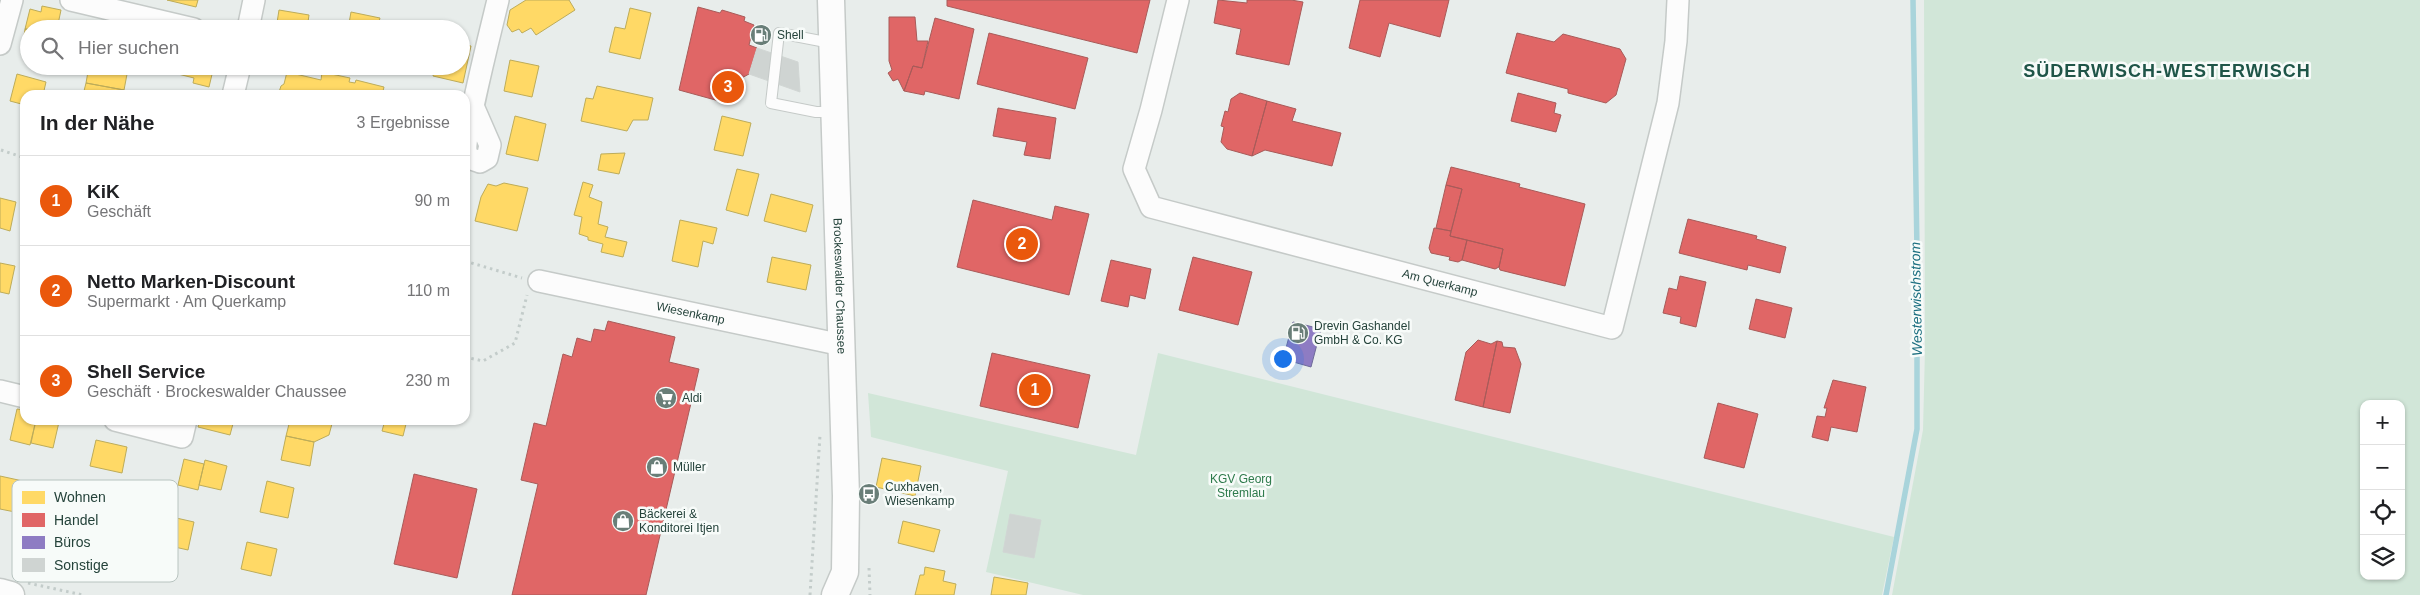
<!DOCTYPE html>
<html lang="de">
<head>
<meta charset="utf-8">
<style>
  body { margin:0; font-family:Arial,sans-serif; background:#f6f6f6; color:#202124 }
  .controls { position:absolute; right:15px; bottom:15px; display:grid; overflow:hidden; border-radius:10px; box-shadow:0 1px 4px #0004 }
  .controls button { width:45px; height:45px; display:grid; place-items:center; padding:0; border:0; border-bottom:1px solid #e0e0e0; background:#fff; color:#202124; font:25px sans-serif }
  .you { position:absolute; left:1282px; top:358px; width:18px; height:18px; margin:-12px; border:4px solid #fff; border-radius:50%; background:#1a73e8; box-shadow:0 0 0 8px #1a73e833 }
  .badge { display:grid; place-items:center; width:32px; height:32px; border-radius:50%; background:#ea580c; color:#fff; font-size:16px; font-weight:700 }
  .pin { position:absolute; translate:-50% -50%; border:2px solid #fff; box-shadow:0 1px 5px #0006 }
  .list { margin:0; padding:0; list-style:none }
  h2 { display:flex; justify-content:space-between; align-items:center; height:65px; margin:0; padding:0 20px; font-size:21px }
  h2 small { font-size:16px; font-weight:400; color:#757577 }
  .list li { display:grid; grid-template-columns:32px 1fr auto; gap:15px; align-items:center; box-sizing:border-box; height:90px; padding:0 20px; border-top:1px solid #e0e0e0 }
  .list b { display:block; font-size:19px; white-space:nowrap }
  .list p { margin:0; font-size:16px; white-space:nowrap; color:#757577 }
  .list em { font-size:16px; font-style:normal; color:#757577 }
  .icon { flex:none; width:28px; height:28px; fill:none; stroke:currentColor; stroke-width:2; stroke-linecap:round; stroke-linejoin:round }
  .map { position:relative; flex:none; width:2420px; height:595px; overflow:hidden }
  .search { position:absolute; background:#fff; box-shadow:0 1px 4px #0004; left:20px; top:20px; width:450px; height:55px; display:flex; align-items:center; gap:12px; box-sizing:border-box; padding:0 18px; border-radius:28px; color:#757577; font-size:19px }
  .panel { position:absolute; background:#fff; box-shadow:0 1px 4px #0004; left:20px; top:90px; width:450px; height:335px; border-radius:15px }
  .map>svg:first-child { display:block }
  .green { fill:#d1e6d8; fill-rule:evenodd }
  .homes { fill:#ffd966; stroke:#bdac59 }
  .shops { fill:#e06666; stroke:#a85b59 }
  .offices { fill:#8e7cc3; stroke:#6e6b9a }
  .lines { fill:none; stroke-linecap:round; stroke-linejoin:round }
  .stream { stroke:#a9d4db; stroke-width:5.5 }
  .building { fill:#cfd4d2; stroke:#d1d6d4 }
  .service-casing { stroke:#c5cac8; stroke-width:12 }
  .minor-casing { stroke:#c5cac8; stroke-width:24 }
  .tertiary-casing { stroke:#c5cac8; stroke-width:29 }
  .path { stroke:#c3ccca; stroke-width:3; stroke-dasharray:2.5 4; stroke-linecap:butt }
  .service { stroke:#fcfcfc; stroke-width:10 }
  .minor { stroke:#fcfcfc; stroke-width:21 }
  .tertiary { stroke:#fcfcfc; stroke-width:26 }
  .labels { text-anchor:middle; stroke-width:5; stroke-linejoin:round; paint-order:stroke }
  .poi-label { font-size:12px; fill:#24423a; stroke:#f7fbf9; text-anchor:start }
  .street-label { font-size:12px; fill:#24423a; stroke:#f7fbf9 }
  .park-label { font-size:12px; fill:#2d7a4b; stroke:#f7fbf9 }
  .water-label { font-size:14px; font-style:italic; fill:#1c6f80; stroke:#f7fbf9 }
  .district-label { font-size:18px; font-weight:bold; letter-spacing:1px; fill:#1f5548; stroke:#f7fbf9 }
  .key { fill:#f7fbf9; stroke:#b8c4c0; stroke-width:1 }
  .key-label { font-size:14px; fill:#24423a }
</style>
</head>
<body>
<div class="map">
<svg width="2420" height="595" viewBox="0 0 2420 595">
  <rect width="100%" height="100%" fill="#e8edeb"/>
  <path class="green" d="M1924 0H2420V595H1892L1923 430 1925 349ZM2364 404H2401V576H2364Z
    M1158 353 1894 537 1882 595H1083L986 572 1008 471 871 437 868 393 1136 455Z"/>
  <path class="homes" d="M167 0H198L196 7Z
    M526 0H569L575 10 536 35 531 28 522 33 519 29 512 32 507 25 510 10Z
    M42 6 61 10 57 29H25L30 9 41 12Z
    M630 8 651 13 640 59 609 52 615 27 625 29Z
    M279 10 309 15 307 29H276Z
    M351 12 380 18 377 29H348Z
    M25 29 29 30V52L24 51 25 43H23Z
    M461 44 471 46 463 83 433 76 435 66H461Z
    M510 60 539 66 532 97 504 91Z
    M89 66H132L128 69 124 90 86 83Z
    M176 66H214L209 87 193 83 194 78 174 73Z
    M287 72 321 80 322 72 350 78 349 82 355 83 356 80 384 87 382 95H278L281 86 284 84Z
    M17 74 46 82 43 95H25V105L10 101Z
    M86 83 124 90 122 95H83Z
    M597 86 653 98 648 120H633L627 131 581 121 586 98 593 99Z
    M515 116 546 124 538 161 506 154Z
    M722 116 751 123 743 156 714 150Z
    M625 153 619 174 598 170 601 154Z
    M737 169 759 174 748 216 726 210Z
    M583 182 593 185 589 197 602 202 598 224 608 227 605 237 627 242 623 257 601 252 603 244 588 240V237L579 234 582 217 574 215Z
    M504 183 528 188 517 231 475 221 481 197 488 184 496 186Z
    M771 194 813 205 806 232 764 221Z
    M0 198 16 202 10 231 0 228Z
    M680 220 717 228 713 244 703 241 698 267 672 261Z
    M772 257 811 265 806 290 767 282Z
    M0 263 15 266 9 294 0 292Z
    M17 409 25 410V420H36L30 445 10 440Z
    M36 420 59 422 53 448 31 443Z
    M200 420H234L230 435 198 427Z
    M290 420H333L329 435 314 442 286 436Z
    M385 420H407L403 436 382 431Z
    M286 436 314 442 310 466 281 460Z
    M96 440 127 447 122 473 90 466Z
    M882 458 921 466 915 496 876 487Z
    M184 459 204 464 198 490 178 485Z
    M205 460 227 466 221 490 199 485Z
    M0 476 32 483 25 514 0 509Z
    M267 481 294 488 288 518 260 512Z
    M163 515 194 522 188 550 157 543Z
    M903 521 940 530 934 552 898 543Z
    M247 542 277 549 271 576 241 569Z
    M925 567 945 571 943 581 956 584 954 595H915L920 575H924Z
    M994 577 1028 583 1026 595H991Z"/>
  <path class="shops" d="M947 0H1150L1137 53 947 6Z
    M1218 0 1247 3V0H1291L1303 2 1289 65 1236 54 1241 29 1214 23Z
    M1360 0H1449L1440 37 1389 23 1380 57 1349 48Z
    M698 7 720 13 722 10 745 17 744 21 754 25 749 45 757 48 749 74 738 80 736 89 719 101 679 90Z
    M889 17H915L917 41H928L922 68 913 66 904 91 898 79 893 81 888 73 892 70 889 61Z
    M935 18 974 29 959 99 925 91 924 95 904 91 913 66 922 68Z
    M989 33 1088 58 1075 109 977 84Z
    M1517 33 1554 42 1563 34 1620 49 1626 59 1616 95 1606 103 1568 93V89L1506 73Z
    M1240 93 1267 101 1252 156 1227 149 1221 142 1224 127 1221 126 1225 111 1228 112 1231 99Z
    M1518 93 1556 103 1554 113 1561 115 1556 132 1511 121Z
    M1267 101 1296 109 1292 121 1341 133 1332 166 1265 150 1252 156Z
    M998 108 1056 118 1050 159 1024 155 1027 142 993 136Z
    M1451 167 1520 184 1519 187 1585 204 1565 286 1500 270 1499 267 1503 249 1450 236 1462 189 1446 185Z
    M1446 185 1462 189 1451 231 1436 228Z
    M973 200 1052 220 1055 206 1089 214 1069 295 957 267Z
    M1688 219 1757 236 1756 239 1786 247 1780 273 1748 265 1747 270 1679 253Z
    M1434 228 1451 231 1450 236 1467 240 1462 260 1458 262 1449 260 1450 257 1431 253 1429 248Z
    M1467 240 1503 249 1499 267 1495 269 1462 260Z
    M1193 257 1252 272 1238 325 1179 310Z
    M1111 260 1151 269 1145 299 1130 295 1128 307 1101 301Z
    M1680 276 1706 282 1696 327 1680 323 1681 317 1663 313 1669 288 1677 290Z
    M1756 299 1792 308 1785 338 1749 329Z
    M608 321 675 337 669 362 699 369 646 595H512L538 484 521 480 534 423 546 426 563 354 572 357 577 338 591 342 594 329 605 331Z
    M1478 340 1491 344 1497 341 1483 407 1455 400 1466 352Z
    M1497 341 1502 342 1503 347 1515 348 1521 364 1510 413 1483 407Z
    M992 353 1090 375 1078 428 980 406Z
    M1833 380 1866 387 1857 432 1831 427 1828 441 1812 437 1817 416 1825 417 1827 408H1824Z
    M1718 403 1758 414 1744 468 1704 458Z
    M414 474 477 489 457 578 394 564Z"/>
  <path class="offices" d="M1293 322 1321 329 1311 367 1283 359Z"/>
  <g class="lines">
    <path class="stream" d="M1886 595 1917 429V251L1913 0"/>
  </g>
  <path class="building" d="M757 48 798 62 800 92 749 74Z
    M1010 514 1041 520 1034 558 1003 552Z"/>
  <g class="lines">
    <g class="service-casing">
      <path id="service" d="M831 43 779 33 771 103 816 112H835"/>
    </g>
    <g class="minor-casing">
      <g id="minor">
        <path d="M71 0 194 29"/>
        <path id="s1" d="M1178 0 1151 110 1134 169 1151 207 1612 328 1668 103 1676 41 1678 0"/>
        <path d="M248 29 254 0"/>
        <path d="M0 44 12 0"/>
        <path d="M233 95 240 66"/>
        <path d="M473 106 490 145 487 158 480 162C475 160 469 159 467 154 462 143 493 21 498 0"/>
        <path id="s2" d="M539 281 842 345"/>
        <path d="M0 391 25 397"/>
        <path d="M115 420 182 437 186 420"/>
      </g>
    </g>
    <g class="tertiary-casing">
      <g id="tertiary">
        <path id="s3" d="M831 0 846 496 845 572 835 595"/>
        <path d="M0 592 11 595"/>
      </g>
    </g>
    <path class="path" d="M1 150 25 158
      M465 193 469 177
      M465 261 522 278
      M465 357 483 361 515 343 527 295
      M869 568 870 595
      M28 583 83 595
      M810 595 820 435"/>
    <use href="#service" class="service"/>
    <use href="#minor" class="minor"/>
    <use href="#tertiary" class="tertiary"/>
  </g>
  <defs>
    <g id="fuel-disc" transform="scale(1.125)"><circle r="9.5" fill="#697e78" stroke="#f7fbf9"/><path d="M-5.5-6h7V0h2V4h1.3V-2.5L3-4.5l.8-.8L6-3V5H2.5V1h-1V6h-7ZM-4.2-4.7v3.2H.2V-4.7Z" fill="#fff"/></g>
    <g id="supermarket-disc" transform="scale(1.125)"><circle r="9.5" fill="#697e78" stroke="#f7fbf9"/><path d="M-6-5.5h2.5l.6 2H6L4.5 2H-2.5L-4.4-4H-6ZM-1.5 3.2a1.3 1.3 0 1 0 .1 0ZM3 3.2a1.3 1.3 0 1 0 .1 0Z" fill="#fff"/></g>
    <g id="shop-disc" transform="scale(1.125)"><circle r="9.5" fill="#697e78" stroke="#f7fbf9"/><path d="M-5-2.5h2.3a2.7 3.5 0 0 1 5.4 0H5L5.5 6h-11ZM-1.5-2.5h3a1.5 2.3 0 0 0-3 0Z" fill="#fff"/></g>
    <g id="bus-disc" transform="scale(1.125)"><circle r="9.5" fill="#697e78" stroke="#f7fbf9"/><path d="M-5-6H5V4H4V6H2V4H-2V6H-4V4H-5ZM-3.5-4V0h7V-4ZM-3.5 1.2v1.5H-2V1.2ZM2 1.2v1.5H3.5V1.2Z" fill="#fff"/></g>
  </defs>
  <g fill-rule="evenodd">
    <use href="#fuel-disc" x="761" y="35"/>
    <use href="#fuel-disc" x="1298" y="333"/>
    <use href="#supermarket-disc" x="666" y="398"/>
    <use href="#shop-disc" x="657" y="467"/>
    <use href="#bus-disc" x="869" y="494"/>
    <use href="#shop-disc" x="623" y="521"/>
  </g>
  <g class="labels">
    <g class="poi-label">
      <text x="777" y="39">Shell</text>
      <text x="1314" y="330">Drevin Gashandel<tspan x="1314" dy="14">GmbH &amp; Co. KG</tspan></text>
      <text x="682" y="402">Aldi</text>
      <text x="673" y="471">Müller</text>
      <text x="885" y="491">Cuxhaven,<tspan x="885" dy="14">Wiesenkamp</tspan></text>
      <text x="639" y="518">Bäckerei &amp;<tspan x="639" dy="14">Konditorei Itjen</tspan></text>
    </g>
    <g class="street-label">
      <text dy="4" stroke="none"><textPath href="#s1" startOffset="515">Am Querkamp</textPath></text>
      <text dy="4" stroke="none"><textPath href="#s3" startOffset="286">Brockeswalder Chaussee</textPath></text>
      <text dy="4" stroke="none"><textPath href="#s2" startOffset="155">Wiesenkamp</textPath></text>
    </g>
    <g class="park-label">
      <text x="1241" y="483">KGV Georg<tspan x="1241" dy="14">Stremlau</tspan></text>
    </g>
    <g class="water-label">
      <text transform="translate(1916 299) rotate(-91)" y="5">Westerwischstrom</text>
    </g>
    <g class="district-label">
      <text x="2167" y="77">SÜDERWISCH-WESTERWISCH</text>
    </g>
  </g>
  <rect x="12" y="480" width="166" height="102" rx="8" class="key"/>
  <rect x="22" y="491" width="23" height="13" fill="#ffd966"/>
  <rect x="22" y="513" width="23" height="14" fill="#e06666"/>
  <rect x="22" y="536" width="23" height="13" fill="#8e7cc3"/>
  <rect x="22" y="558" width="23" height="14" fill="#cfd4d2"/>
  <g class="key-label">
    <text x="54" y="502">Wohnen</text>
    <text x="54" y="525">Handel</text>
    <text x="54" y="547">Büros</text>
    <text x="54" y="570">Sonstige</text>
  </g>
</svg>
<div class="controls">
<button>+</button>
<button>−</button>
<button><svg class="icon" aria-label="locate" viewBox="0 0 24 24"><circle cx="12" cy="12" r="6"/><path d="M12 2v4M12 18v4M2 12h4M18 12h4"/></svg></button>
<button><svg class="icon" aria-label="layers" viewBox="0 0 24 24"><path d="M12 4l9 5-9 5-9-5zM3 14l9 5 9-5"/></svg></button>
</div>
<div class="you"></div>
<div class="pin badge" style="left:1035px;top:390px">1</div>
<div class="pin badge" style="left:1022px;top:244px">2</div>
<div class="pin badge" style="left:728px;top:87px">3</div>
<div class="search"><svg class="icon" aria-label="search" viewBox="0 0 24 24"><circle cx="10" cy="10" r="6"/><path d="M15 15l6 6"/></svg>Hier suchen</div>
<section class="panel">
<h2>In der Nähe<small>3 Ergebnisse</small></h2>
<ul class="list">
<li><span class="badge">1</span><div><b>KiK</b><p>Geschäft</p></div><em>90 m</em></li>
<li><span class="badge">2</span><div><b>Netto Marken-Discount</b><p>Supermarkt · Am Querkamp</p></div><em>110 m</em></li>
<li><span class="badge">3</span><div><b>Shell Service</b><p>Geschäft · Brockeswalder Chaussee</p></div><em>230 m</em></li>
</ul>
</section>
</div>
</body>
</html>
